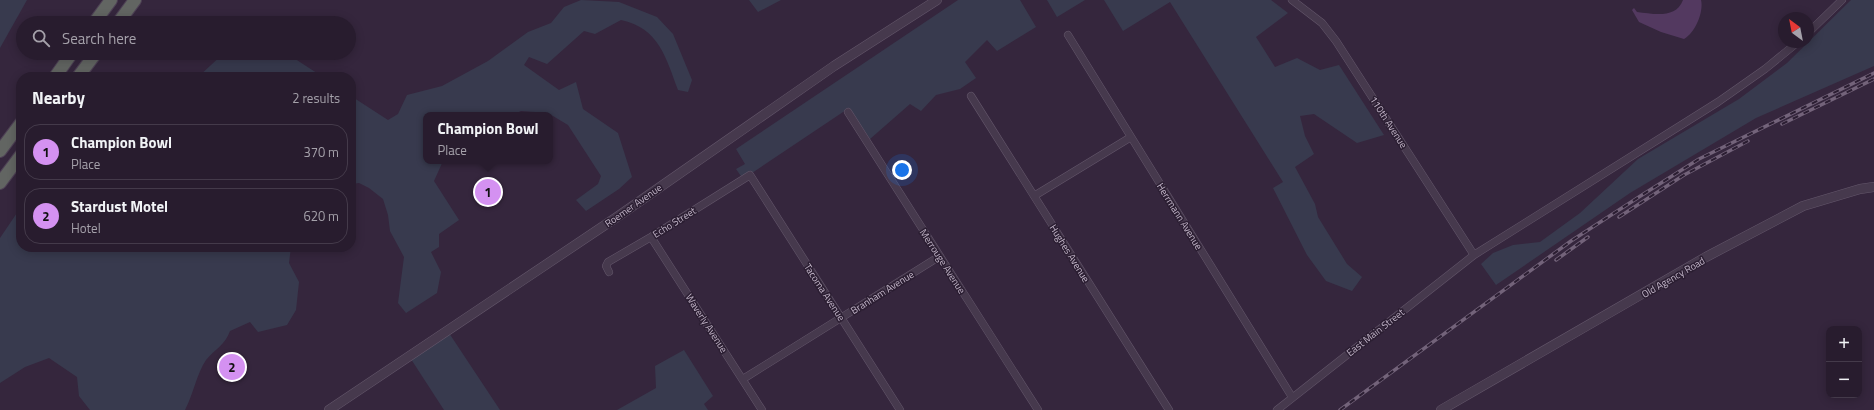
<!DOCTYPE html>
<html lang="en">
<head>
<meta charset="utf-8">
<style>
  body { margin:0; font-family:"Titillium Web",sans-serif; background:#302536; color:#f1f3f6 }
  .controls { position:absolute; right:12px; bottom:12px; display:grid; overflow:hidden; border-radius:8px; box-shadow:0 2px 10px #0003 }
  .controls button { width:36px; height:36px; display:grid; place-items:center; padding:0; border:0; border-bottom:1px solid #443a4a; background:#281c2e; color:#f1f3f6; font:20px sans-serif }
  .compass { position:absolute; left:1778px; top:12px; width:36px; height:36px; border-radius:50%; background:#281c2e; box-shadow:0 2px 10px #0003; rotate:328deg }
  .you { position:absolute; left:902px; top:170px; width:14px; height:14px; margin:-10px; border:3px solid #fff; border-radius:50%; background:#1a73e8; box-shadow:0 0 0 6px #1a73e833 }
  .badge { display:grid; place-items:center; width:26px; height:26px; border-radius:50%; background:#d491f1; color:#111; font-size:13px; font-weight:700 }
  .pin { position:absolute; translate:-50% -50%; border:2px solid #fff; box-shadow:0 1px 4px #0006 }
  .popup { position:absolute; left:423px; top:112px; width:130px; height:52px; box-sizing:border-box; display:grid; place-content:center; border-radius:8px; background:#281c2e; filter:drop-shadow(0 1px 3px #0005); font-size:13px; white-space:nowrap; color:#a5a1aa }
  .popup b { font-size:15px; color:#f1f3f6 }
  .popup::after { content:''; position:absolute; left:50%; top:100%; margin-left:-8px; border:8px solid transparent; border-top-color:#281c2e }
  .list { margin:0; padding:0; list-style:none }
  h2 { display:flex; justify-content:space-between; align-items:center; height:52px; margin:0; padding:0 16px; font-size:17px }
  h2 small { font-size:13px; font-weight:400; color:#a5a1aa }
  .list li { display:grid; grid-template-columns:26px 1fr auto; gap:12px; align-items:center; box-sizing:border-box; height:56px; margin:0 8px 8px; padding:0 8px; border:1px solid #443a4a; border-radius:16px }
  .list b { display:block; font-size:15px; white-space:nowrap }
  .list p { margin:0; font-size:13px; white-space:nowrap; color:#a5a1aa }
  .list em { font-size:13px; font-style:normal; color:#a5a1aa }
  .icon { flex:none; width:22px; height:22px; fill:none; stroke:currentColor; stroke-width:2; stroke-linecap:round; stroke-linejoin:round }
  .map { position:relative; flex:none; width:1874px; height:410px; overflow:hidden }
  .search { position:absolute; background:#281c2e; box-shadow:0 2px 10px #0003; left:16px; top:16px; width:340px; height:44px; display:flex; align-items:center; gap:10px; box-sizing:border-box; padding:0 14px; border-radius:22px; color:#a5a1aa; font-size:15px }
  .panel { position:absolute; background:#281c2e; box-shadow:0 2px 10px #0003; left:16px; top:72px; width:340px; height:180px; border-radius:16px }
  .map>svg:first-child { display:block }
  .green { fill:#383a4e }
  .water { fill:#533960 }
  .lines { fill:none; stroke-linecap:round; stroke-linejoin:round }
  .minor-casing { stroke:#64576b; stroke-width:8 }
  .tertiary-casing { stroke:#64576b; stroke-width:10 }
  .trunk-casing { stroke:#4e4155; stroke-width:14 }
  .minor { stroke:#46394d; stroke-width:7 }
  .tertiary { stroke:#46394d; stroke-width:9 }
  .trunk { stroke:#626562; stroke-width:12 }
  .rail-casing { stroke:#73637a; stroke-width:3.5 }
  .rail { stroke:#2b1e32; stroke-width:2; stroke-dasharray:6; stroke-linecap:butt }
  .labels { text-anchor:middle; stroke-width:3; stroke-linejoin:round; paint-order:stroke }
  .street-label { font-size:10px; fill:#c2b5c8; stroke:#2b1e32 }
</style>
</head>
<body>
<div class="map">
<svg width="1874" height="410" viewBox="0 0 1874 410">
  <rect width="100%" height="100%" fill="#35263d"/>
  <path class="green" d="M0 0H27L0 48Z
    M581 0 619 2 657 17 673 34 692 80 688 92 678 90C666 58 659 28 621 20L595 34 584 31 547 64 529 57 524 65 559 90 576 82 583 109 618 133 632 177 619 189 586 211 576 200 598 184 601 176 568 125 548 113 521 111 512 115H426V161H443L434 181 459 220 439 234V247L431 252 441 272 437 293 406 313 398 303 404 257 390 231 388 215 383 199 369 188 359 183 351 184V96L388 120 398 114 407 95 442 86 488 61 528 32 551 23 564 7Z
    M749 0H781L758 12Z
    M958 0H1020L1036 27 997 51 987 40 965 62 976 78 960 89 936 95 921 111 910 104 870 139 849 108 743 179 736 169 745 164 736 149Z
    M1047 0H1085L1057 17Z
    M1104 0H1271L1288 13 1256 37 1275 67 1297 58 1320 70 1339 65 1384 135 1357 143 1314 114 1300 116 1305 136 1314 154 1295 167 1315 204 1318 217 1347 264 1362 277 1352 291 1326 281 1307 255 1273 188 1283 182 1170 2 1123 31Z
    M1851 0H1874V66L1756 118 1630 193 1496 285 1481 264 1493 253 1513 245 1540 242 1580 213 1638 159 1739 99 1787 63Z
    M224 53H245L251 56 286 53 323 77H198Z
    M21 207V247H291L289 263 299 282 296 310 287 325 258 332 250 322 230 331C225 345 215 349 206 360 197 373 193 395 185 410H90L79 396 77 377 49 358 25 367 0 383V238Z
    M447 330 500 410H444L409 356Z
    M684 350 713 396 704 404 708 410H617L656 388 655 366Z"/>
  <path class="water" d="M1683 0H1701C1704 12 1695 33 1684 39L1661 32 1639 22 1632 10 1634 8 1637 12C1654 14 1676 19 1683 0Z"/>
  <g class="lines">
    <g class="minor-casing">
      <path id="minor" d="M1292 0 1322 23 1336 41 1474 255
        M1808 33 1842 0
        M1068 35 1292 397
        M971 96 1169 410
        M848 112 1038 410
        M1034 196 1131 137
        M651 237 762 410
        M609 272 606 266 608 262 651 237 750 175 900 410
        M743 379 940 256
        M1277 410 1474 255 1718 102 1765 69 1798 42"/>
    </g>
    <g class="tertiary-casing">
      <path id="tertiary" d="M329 410 617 217 834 66 937 0
        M1441 410 1706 257 1803 206 1860 189 1874 187"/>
    </g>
    <g class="trunk-casing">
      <path id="trunk" d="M94 23 111 0
        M118 23 135 0
        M55 77 72 53
        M78 77 96 53
        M0 151 21 123
        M0 183 21 155"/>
    </g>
    <use href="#minor" class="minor"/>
    <use href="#tertiary" class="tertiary"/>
    <use href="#trunk" class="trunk"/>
    <g class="rail-casing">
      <path id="rail" d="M1782 124 1874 79
        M1619 217 1684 175 1748 141
        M1556 260 1588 237
        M1340 410 1571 241 1642 195 1699 159 1874 73"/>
    </g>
    <use href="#rail" class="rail"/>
  </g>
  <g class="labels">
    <g class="street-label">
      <text transform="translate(1389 122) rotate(57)" y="4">110th Avenue</text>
      <text transform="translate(633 205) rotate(-35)" y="4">Roemer Avenue</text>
      <text transform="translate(1180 216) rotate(58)" y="4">Herrmann Avenue</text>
      <text transform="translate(674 222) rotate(-32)" y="4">Echo Street</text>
      <text transform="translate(1070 253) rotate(58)" y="4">Hughes Avenue</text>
      <text transform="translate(943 261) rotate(57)" y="4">Merrouge Avenue</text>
      <text transform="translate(1673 277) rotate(-30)" y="4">Old Agency Road</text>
      <text transform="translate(825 292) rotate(57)" y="4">Tacoma Avenue</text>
      <text transform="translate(882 292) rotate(-32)" y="4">Branham Avenue</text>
      <text transform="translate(707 323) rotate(57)" y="4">Waverly Avenue</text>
      <text transform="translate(1375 332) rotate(-38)" y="4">East Main Street</text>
    </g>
  </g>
</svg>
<div class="controls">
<button>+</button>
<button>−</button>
</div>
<svg class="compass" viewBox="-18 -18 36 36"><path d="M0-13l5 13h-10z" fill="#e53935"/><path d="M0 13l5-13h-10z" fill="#a5a1aa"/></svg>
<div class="you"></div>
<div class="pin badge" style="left:488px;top:192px">1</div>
<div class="popup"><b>Champion Bowl</b>Place</div>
<div class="pin badge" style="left:232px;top:367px">2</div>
<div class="search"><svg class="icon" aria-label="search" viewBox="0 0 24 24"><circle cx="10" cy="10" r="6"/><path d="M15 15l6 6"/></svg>Search here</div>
<section class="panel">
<h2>Nearby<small>2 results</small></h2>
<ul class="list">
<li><span class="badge">1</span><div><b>Champion Bowl</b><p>Place</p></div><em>370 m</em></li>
<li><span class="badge">2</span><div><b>Stardust Motel</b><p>Hotel</p></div><em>620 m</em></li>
</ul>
</section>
</div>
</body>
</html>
